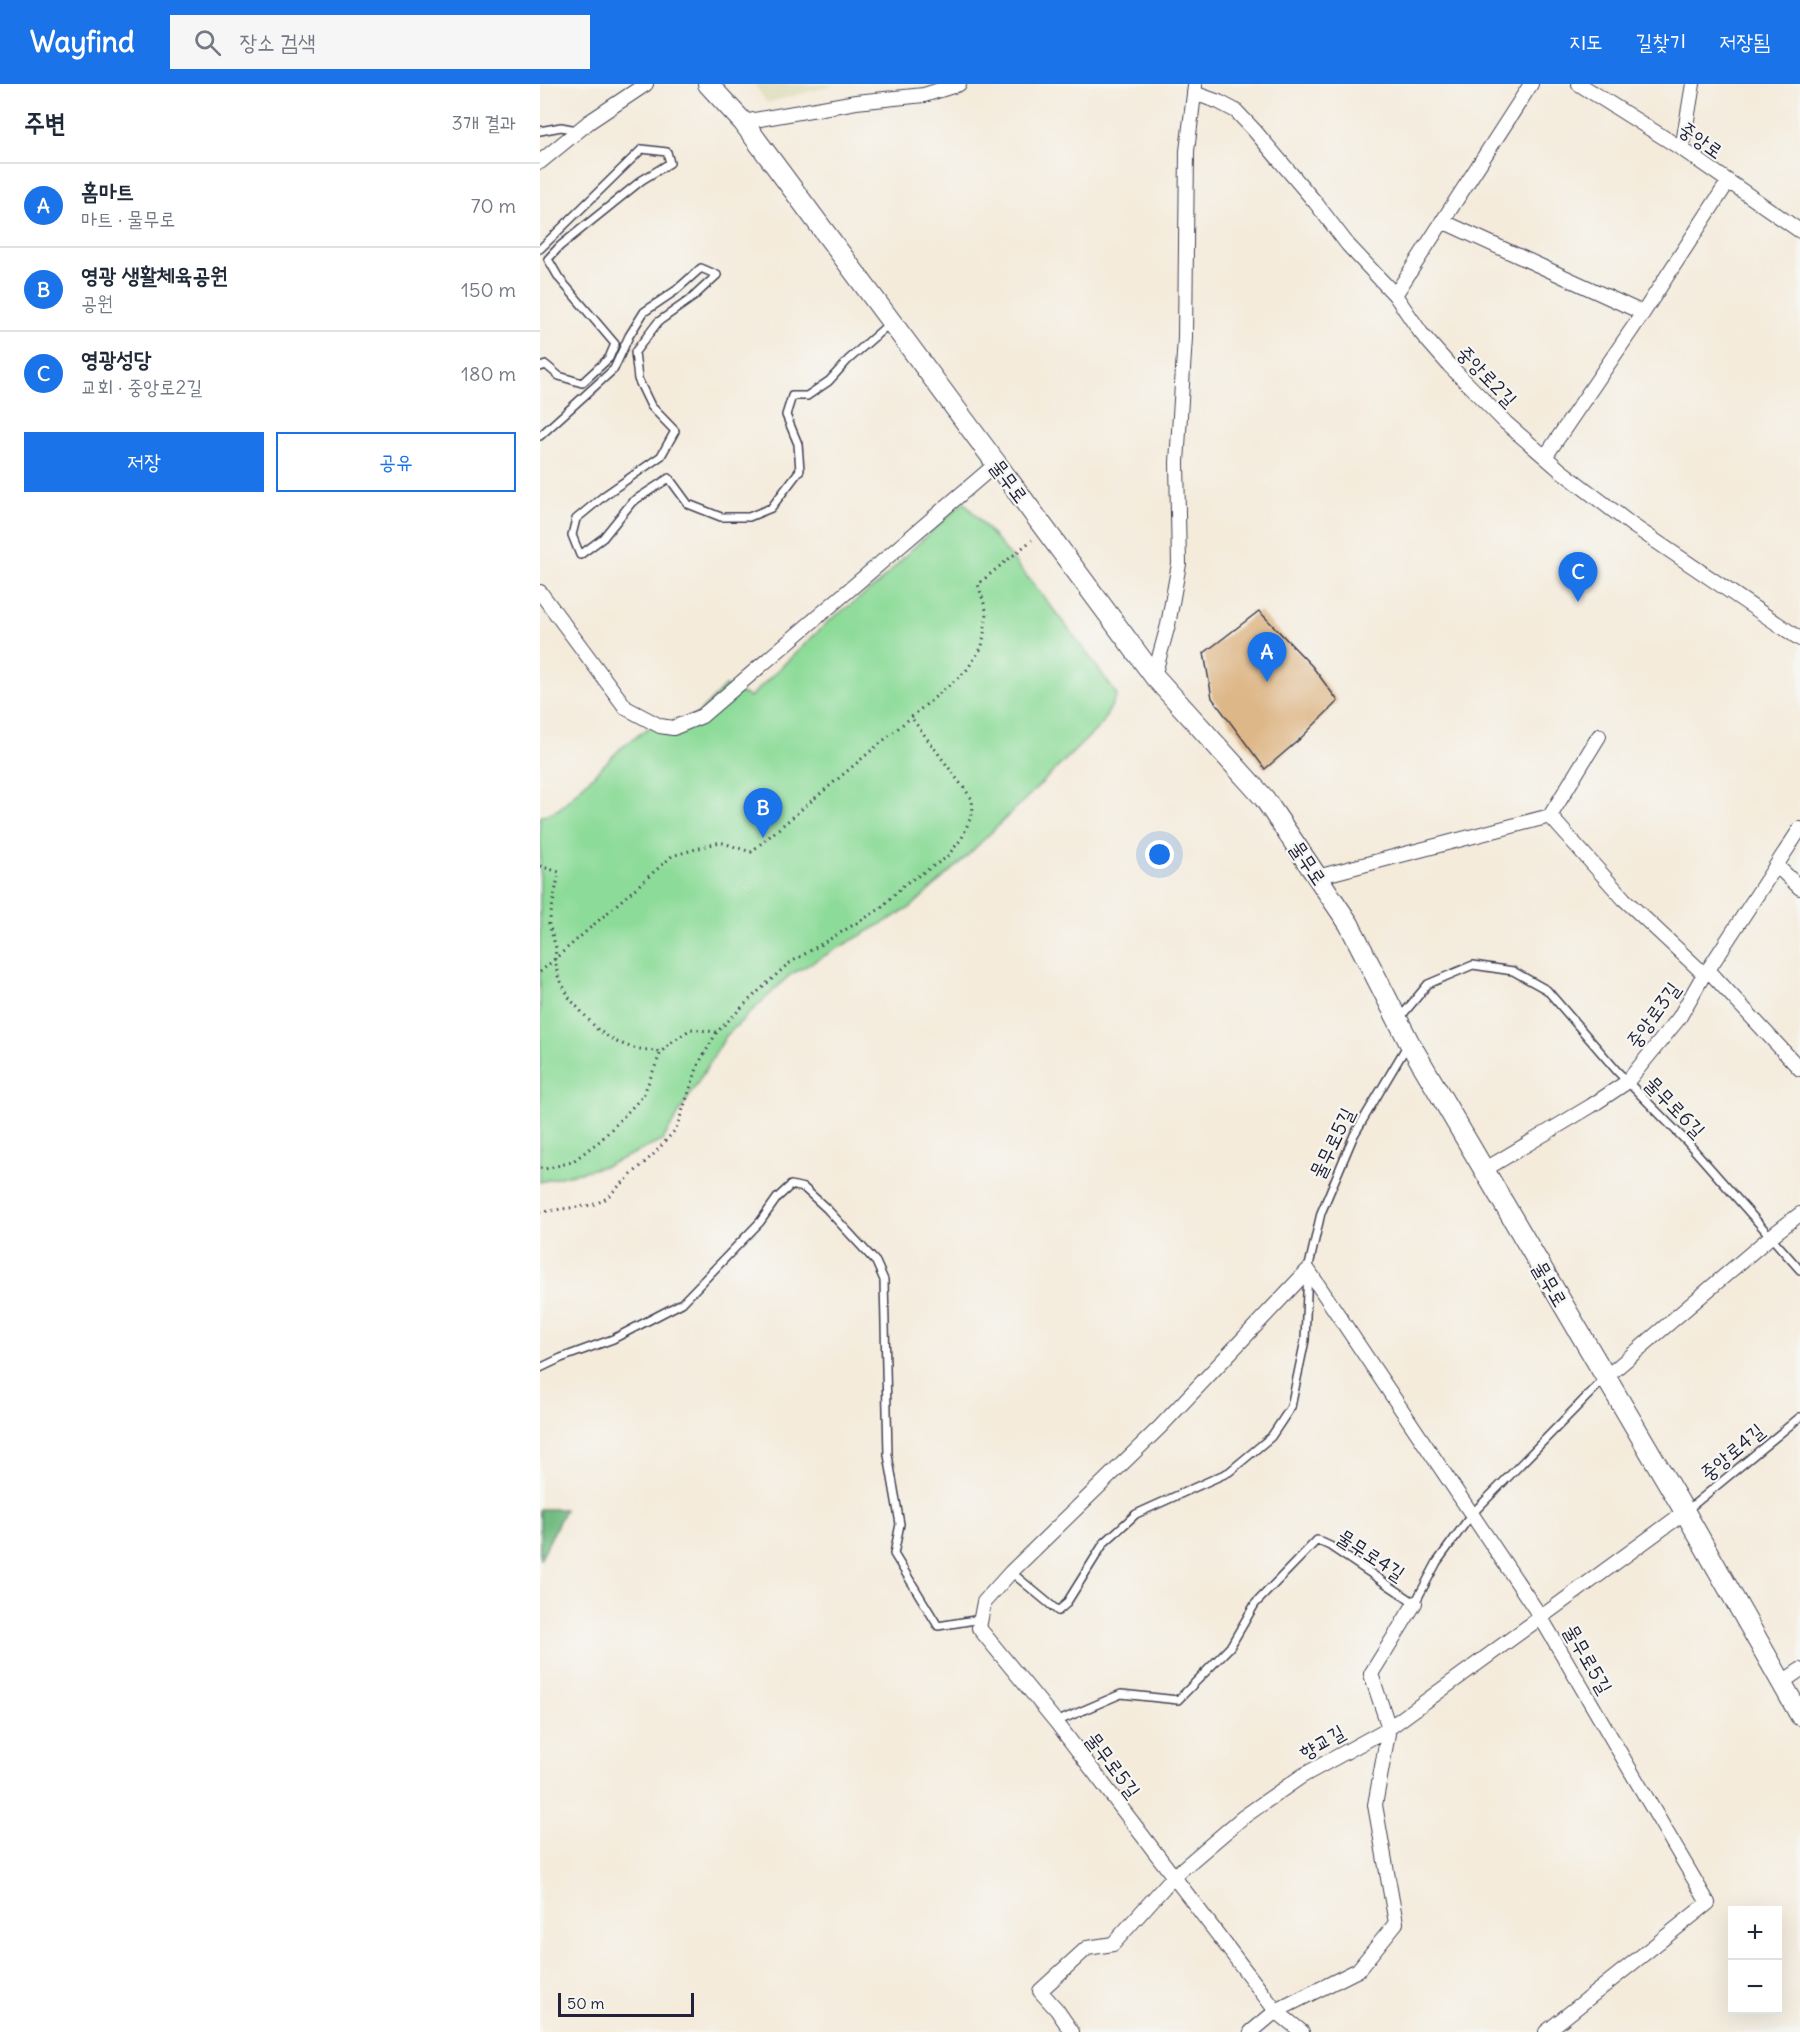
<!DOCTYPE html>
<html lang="ko">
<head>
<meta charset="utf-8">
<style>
  body { margin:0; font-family:Delius,"Poor Story",sans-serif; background:#f6f6f7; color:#1f2937 }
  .controls { position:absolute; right:18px; bottom:18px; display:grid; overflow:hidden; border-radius:0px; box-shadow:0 6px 24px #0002 }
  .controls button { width:54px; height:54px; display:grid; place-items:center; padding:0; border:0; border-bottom:2px solid #e0e1e3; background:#fff; color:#1f2937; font:30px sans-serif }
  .scale { position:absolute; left:18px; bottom:15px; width:136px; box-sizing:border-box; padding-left:6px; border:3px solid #22223b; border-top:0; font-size:16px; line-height:21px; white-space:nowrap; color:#22223b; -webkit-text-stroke:4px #f6f6f2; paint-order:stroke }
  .you { position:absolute; left:620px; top:771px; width:21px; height:21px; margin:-15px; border:4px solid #fff; border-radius:50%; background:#1a73e8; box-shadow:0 0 0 9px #1a73e833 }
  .badge { display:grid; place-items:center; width:39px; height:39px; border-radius:50%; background:#1a73e8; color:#fff; font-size:20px; font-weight:700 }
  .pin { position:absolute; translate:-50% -50px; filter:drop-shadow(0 2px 3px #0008) }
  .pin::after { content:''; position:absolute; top:32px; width:21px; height:18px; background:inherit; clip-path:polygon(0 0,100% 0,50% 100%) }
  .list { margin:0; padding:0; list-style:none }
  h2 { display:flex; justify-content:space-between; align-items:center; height:78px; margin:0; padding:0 24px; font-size:26px }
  h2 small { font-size:20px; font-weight:400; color:#747a83 }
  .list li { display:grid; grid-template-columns:39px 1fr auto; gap:18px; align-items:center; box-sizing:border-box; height:84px; padding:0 24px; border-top:2px solid #e0e1e3 }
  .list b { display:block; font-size:22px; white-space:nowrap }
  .list p { margin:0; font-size:20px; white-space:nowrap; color:#747a83 }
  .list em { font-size:20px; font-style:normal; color:#747a83 }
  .actions { display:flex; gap:12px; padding:18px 24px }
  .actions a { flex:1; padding:14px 0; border:2px solid #1a73e8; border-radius:0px; text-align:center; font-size:21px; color:#1a73e8 }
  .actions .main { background:#1a73e8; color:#fff }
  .icon { flex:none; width:33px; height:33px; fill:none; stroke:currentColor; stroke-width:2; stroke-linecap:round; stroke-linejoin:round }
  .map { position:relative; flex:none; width:1260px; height:1948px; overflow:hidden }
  header { display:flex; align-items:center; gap:36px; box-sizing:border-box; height:84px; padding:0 30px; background:#1a73e8; color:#fff }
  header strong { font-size:28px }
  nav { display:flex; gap:33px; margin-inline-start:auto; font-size:21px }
  .search { width:420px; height:54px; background:#f6f6f7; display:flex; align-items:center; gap:15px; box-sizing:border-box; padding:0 21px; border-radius:0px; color:#747a83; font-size:22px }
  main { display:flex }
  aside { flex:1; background:#fff }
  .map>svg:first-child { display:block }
  .built { fill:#dfddbb }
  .green { fill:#8ddb99; stroke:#587e6a; stroke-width:1.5 }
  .forest { fill:#72bb81; stroke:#4a6e5e; stroke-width:1.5 }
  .building { fill:#deb788 }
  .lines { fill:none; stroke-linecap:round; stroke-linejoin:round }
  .service-casing { stroke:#424053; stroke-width:10 }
  .minor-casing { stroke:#424053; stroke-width:16 }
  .secondary-casing { stroke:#424053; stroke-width:22 }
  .path { stroke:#424053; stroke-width:3; stroke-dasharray:1.5 4.5; stroke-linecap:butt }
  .service { stroke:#fff; stroke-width:7 }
  .minor { stroke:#fff; stroke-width:14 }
  .secondary { stroke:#fff; stroke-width:20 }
  .labels { text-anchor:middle; stroke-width:4.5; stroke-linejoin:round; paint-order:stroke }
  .street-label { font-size:20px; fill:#22223b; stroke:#f6f6f2 }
</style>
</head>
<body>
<header>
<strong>Wayfind</strong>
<div class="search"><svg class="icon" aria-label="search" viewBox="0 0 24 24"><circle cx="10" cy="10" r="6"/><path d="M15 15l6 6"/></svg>장소 검색</div>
<nav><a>지도</a><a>길찾기</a><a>저장됨</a></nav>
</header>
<main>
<aside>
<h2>주변<small>3개 결과</small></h2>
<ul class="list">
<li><span class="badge">A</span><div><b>홈마트</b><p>마트 · 물무로</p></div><em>70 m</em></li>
<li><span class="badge">B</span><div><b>영광 생활체육공원</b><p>공원</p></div><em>150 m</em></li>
<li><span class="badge">C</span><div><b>영광성당</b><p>교회 · 중앙로2길</p></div><em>180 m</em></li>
</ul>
<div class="actions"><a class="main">저장</a><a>공유</a></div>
</aside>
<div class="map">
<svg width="1260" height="1948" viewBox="0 0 1260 1948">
  <rect width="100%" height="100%" fill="#f6f6f2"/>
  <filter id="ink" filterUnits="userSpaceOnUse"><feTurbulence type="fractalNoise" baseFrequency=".0167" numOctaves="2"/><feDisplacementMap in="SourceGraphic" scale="12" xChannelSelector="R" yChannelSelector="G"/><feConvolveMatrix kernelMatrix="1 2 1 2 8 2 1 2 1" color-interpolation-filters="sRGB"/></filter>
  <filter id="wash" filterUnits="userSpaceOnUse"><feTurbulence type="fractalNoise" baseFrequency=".008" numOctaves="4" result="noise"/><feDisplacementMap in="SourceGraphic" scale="24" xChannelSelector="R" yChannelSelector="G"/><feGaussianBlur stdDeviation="1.35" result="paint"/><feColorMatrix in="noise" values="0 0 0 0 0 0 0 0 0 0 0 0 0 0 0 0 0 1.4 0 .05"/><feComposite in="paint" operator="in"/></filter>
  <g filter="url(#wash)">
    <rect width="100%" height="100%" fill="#f4ebdb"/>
    <path class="built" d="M214 0H298L227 19Z"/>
    <path class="green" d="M424 418C478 480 530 543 577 611L562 640 425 774 370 824 250 891 186 952 122 1057 68 1081 0 1098V733L19 725 81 664 111 642 136 653 185 602 210 613 290 536 337 501 372 465Z"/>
    <path class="forest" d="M0 1425H25L0 1476Z"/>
    <g id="blocks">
      <path class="building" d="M719 527 772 582 798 617 760 655 725 685 672 614 664 569Z"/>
    </g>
  </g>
  <g filter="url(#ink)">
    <use href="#blocks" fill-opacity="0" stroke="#424053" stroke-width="1.5"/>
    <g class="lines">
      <g class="service-casing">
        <path id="service" d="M0 47 21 43 37 46
          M0 165 102 65 127 68 130 79 102 96 20 162 8 175 19 194 75 260 69 274 42 299 19 292 6 281 0 283
          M0 352 74 285 89 252 104 228 135 207 161 184 177 191 152 214 118 238 95 268 98 295 111 322 135 347 121 372 65 411 36 435 32 451 40 471 63 454 92 418 129 394 148 420 181 433H209L231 424 260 386 258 360 246 331 252 312H267L289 297 308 276 350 239
          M859 935 888 900 933 881 973 887 1007 906 1077 987 1148 1059 1260 1186
          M0 1284 21 1274 73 1255 142 1219 220 1138 237 1114 251 1101 264 1104 287 1125 336 1178 344 1196 348 1371 360 1440 354 1470 398 1542 441 1535
          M1146 1427 1260 1333
          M471 1488 518 1527 526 1520 564 1459 596 1430 689 1388 731 1353 751 1323 765 1256 768 1186 781 1129 814 1051 868 960
          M516 1638 581 1610 638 1616 690 1563 715 1520 777 1456 790 1462 875 1519 897 1478 932 1430 1065 1294"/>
      </g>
      <g class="minor-casing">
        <path id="minor" d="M1039 0 1142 65 1260 147
          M654 9 679 18 696 27 714 46 775 118 808 161 855 211 881 249 909 281 966 339 1020 386 1092 441 1260 555
          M203 38 316 18 384 11 419 0
          M1142 65 1153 0
          M0 78 49 38 106 0
          M902 137 1103 229 1188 98
          M855 211 991 0
          M1005 373 1103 229
          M0 508 86 624 120 642 133 644 162 632 456 380
          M614 592 628 541 639 480 637 378 645 254 647 67 655 2
          M1010 732 1059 652
          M1237 782 1260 804
          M777 793 1010 732 1084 815 1164 890
          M1168 886 1260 985
          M944 1086 1051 1022 1087 998 1139 934 1164 890 1168 886 1260 745
          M1065 1294 1230 1153 1260 1130
          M1241 1599 1260 1586
          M532 1948 517 1926 500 1907 547 1864 573 1860 633 1793 702 1734 762 1692 849 1644 1145 1428
          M711 1948 736 1927 818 1886 856 1839 835 1721 849 1644 831 1590 875 1519
          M762 1948 736 1927 516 1638 439 1544 444 1518 471 1488 620 1343 768 1186 1000 1532 1168 1819 1006 1948"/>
      </g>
      <g class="secondary-casing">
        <path id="secondary" d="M168 0 203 38 614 592 724 714 809 840 869 958 1145 1428 1260 1631"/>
      </g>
      <path class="path" d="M0 782 19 788 9 840 16 864 15 875 18 892 30 915 58 946 77 958 93 964 121 968
        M0 888 132 772 180 758 211 768 426 587 442 563 447 529 438 500 492 456
        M0 1084 5 1085 32 1078 61 1056 103 1012 121 968 133 957 151 945 176 948
        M0 1128 52 1121 64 1116 114 1070 136 1045 159 979 177 948 211 914 248 880 340 825 365 800 406 774 422 754 433 728 432 715 371 633"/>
      <use href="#service" class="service"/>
      <use href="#minor" class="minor"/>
      <use href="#secondary" class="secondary"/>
    </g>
  </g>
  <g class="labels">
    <g class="street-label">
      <text transform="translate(1161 56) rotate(35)" y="7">중앙로</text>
      <text transform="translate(947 292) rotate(46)" y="7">중앙로2길</text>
      <text transform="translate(469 397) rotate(53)" y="7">물무로</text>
      <text transform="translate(768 779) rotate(56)" y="7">물무로</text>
      <text transform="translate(1113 931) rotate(-54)" y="7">중앙로3길</text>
      <text transform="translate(1135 1023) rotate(46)" y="7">물무로6길</text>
      <text transform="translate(792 1059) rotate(-64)" y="7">물무로5길</text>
      <text transform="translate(1010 1200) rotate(60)" y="7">물무로</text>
      <text transform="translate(1192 1368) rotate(-40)" y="7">중앙로4길</text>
      <text transform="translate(831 1471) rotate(33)" y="7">물무로4길</text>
      <text transform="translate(1048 1575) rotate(60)" y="7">물무로5길</text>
      <text transform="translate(782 1658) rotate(-30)" y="7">향교길</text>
      <text transform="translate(573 1681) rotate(53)" y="7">물무로5길</text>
    </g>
  </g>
</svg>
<div class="controls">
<button>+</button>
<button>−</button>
</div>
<div class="scale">50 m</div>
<div class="you"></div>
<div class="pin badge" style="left:727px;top:598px">A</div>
<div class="pin badge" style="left:223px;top:754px">B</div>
<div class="pin badge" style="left:1038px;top:518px">C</div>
</div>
</main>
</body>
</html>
